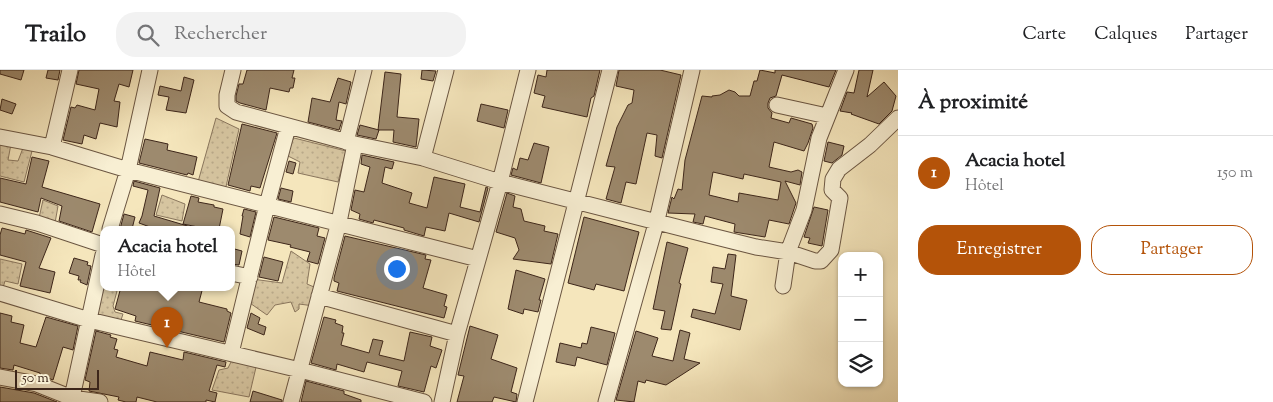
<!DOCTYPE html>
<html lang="fr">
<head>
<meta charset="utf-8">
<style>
  body { margin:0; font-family:"Sorts Mill Goudy",serif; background:#f2f2f2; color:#202124 }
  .controls { position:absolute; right:15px; bottom:15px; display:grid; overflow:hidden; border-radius:10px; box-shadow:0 1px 4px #0004 }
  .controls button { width:45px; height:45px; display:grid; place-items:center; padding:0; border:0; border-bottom:1px solid #e0e0e0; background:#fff; color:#202124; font:25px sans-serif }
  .scale { position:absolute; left:15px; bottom:12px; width:84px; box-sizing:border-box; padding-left:5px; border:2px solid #3d261a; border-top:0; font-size:14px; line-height:18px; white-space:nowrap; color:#3d261a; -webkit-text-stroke:4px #f8efd3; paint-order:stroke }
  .you { position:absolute; left:396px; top:198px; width:18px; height:18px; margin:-12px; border:4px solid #fff; border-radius:50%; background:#1a73e8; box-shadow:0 0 0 8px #1a73e833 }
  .badge { display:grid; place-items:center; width:32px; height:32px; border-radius:50%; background:#b45309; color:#fff; font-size:16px; font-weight:700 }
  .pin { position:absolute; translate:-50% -41px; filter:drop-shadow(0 1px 2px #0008) }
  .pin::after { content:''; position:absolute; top:26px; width:18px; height:15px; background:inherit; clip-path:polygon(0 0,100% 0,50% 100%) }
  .popup { position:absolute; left:100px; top:156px; width:135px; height:65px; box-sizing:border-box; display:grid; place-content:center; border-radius:10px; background:#fff; filter:drop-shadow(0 1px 4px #0005); font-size:16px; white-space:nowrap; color:#757577 }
  .popup b { font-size:19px; color:#202124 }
  .popup::after { content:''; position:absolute; left:50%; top:100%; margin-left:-10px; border:10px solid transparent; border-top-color:#fff }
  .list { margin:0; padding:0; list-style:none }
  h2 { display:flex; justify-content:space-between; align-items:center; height:65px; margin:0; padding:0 20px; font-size:21px }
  h2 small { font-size:16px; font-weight:400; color:#757577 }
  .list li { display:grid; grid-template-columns:32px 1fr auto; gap:15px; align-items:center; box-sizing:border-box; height:75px; padding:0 20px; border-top:1px solid #e0e0e0 }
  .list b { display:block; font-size:19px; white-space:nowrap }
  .list p { margin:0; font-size:16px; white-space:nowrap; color:#757577 }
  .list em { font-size:16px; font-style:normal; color:#757577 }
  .actions { display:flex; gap:10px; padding:15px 20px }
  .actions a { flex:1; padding:11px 0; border:1px solid #b45309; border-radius:20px; text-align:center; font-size:18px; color:#b45309 }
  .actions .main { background:#b45309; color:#fff }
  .icon { flex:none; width:28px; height:28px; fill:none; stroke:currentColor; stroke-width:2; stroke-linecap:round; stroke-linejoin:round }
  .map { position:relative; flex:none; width:898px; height:332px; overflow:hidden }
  header { display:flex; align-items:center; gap:30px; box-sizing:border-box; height:70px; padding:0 25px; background:#fff; border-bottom:1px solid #e0e0e0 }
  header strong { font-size:24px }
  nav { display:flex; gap:28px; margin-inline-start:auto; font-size:18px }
  .search { width:350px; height:45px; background:#f2f2f2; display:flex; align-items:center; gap:12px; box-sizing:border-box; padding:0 18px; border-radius:20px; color:#757577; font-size:19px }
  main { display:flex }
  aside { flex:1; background:#fff }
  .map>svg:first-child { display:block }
  .grass { fill:url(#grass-dots); stroke:#8a765d }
  .building { fill:#9d8a6e; stroke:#3d261a; fill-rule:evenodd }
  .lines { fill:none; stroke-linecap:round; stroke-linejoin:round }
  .minor-casing { stroke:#6b5642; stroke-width:17 }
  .minor { stroke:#f8efd3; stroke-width:15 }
</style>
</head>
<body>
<header>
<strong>Trailo</strong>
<div class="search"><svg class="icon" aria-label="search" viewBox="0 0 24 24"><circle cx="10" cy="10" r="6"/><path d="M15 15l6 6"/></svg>Rechercher</div>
<nav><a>Carte</a><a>Calques</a><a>Partager</a></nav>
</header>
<main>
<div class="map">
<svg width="898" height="332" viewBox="0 0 898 332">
  <defs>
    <pattern id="grass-dots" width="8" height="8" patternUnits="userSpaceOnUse" patternTransform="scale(1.25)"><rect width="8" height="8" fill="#d6c5a0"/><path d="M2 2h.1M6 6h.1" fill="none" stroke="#b9a989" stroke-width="1.8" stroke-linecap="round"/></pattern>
  </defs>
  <rect width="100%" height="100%" fill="#f5e6bc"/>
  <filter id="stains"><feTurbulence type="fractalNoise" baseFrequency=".004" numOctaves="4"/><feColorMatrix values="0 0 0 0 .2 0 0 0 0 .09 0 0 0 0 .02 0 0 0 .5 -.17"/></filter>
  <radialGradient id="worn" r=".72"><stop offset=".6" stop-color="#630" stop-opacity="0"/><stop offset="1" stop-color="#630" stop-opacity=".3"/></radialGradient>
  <path class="grass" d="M216 48 239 59 225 121 198 112Z
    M294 68 346 81 338 112 298 103 300 92 284 84Z
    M0 71 11 74 8 90 18 91 23 78 32 81 24 112 0 106Z
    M162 125 185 134 182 151 156 145Z
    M43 130 58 136 55 153 39 148Z
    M291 181 310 194 307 214 314 217V236L299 234V239L295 242 291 232 275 235 267 245 247 231 252 209 282 213Z
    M0 189 22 194 18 214 5 211 2 221H0Z
    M100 217 117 221 113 236 115 242 123 244 120 253 93 245Z
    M234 286 257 293 249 327 212 320 219 300 228 298Z"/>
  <path class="building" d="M0 0H24L21 10 0 4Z
    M48 0H60L58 10 46 8Z
    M79 0H133L129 17 119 14 114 31 120 32 117 57 100 53 96 69 84 65 82 74 63 70 71 37 75 38 77 35 95 40 99 19 76 14Z
    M247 0H294L292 8H295L293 18H290L289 22 270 18 266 40 240 33 236 31V26L239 14H243Z
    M422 0 436 1 433 11 421 9Z
    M547 0H600L594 26 591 28 587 47 542 37 545 26 534 23 538 5 546 7Z
    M619 0H660L681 5 662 88 655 86 657 65 647 63 636 114 626 112 621 133 606 129 615 97 606 96 617 57 628 35 632 33 634 20 616 16Z
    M760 0 775 3V0H836L829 17 782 5 776 26 770 28 768 33V38L772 43 771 48 789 53 791 48 812 54 813 58 808 73 804 81 774 72 769 97 791 102 798 100 802 102 800 115 785 111 796 133 789 154 769 150 765 167 734 162 735 154 705 146 703 154 693 152 695 144 668 143 672 127 674 129 678 119 682 120 685 90 702 26 712 27V26L720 25 729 20 735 22 739 26H750L754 11H757ZM713 102 743 109 744 104 781 112 778 130 739 123 738 132 709 125Z
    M859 0H873L867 27 884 12 896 26 892 41 879 54 851 44 852 43 840 41 847 22 854 23Z
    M385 2 401 4 397 47 419 49 416 77 393 72 394 60H378Z
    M184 7 194 10 186 43 166 40 169 27 158 25 160 16 181 21Z
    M338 8 351 12 346 34 339 32 336 50 342 51 339 60 308 52 312 28 330 32Z
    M2 29 16 34 12 44 0 40Z
    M481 34 508 40 504 58 477 51Z
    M242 54 277 63 260 118 251 116 250 121 228 115Z
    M360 55 379 60 376 69 357 65Z
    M145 69 168 74 167 80 197 87 193 105 188 103 187 105 139 93Z
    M828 72 844 76 842 85 832 93 824 91Z
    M534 73 549 77 541 113 511 105 513 98 517 100 520 88 528 90Z
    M362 85 394 92 392 99 385 97 382 113 412 123 409 133 427 138 434 107 465 114 460 137 480 142 486 117 488 118 479 152 449 143 445 161 426 157 424 166 404 160V158L374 150 373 153 359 149 360 144 351 140 355 120 364 122 370 97 361 94Z
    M32 87 49 91 42 117 100 134 92 162 59 151 62 136 41 128 38 142 0 132V108L26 114Z
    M289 91 296 93 293 104 286 102Z
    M134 111 160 118 154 146 191 157V159H149L150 157 139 153 142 146 148 120 133 116Z
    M281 118 293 121 291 132 278 129Z
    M507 123 515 126 513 137 521 139 524 151 545 156 544 161 558 164 551 194 513 189 519 180 515 168 496 162Z
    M191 126 199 128 198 132 214 135V137L223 139 219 159H208L183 154Z
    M814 137 828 140 822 176 808 173 810 168 804 167Z
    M244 139 256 142 250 167 240 164 243 146H242Z
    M124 144 135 147 132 159H120Z
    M274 147 319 158 317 166 325 168 318 194 307 191 310 182 290 177 291 175 268 170Z
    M584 147 639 162 624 221 596 214 594 220 568 213Z
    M2 158 25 164 26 160 51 168 39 198 55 202 50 223 20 216 26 192 0 185V165Z
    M345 166 426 185 425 189 431 190 423 218 447 225 444 236 447 237 444 248 337 221 339 213 334 211V208Z
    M667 172 688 178 679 213 681 214 671 260 661 259 665 241 653 239Z
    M231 178 242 181 239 195 231 194Z
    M728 184 736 185 731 226 747 230 740 260 691 247 693 239 715 244 723 214 711 212 713 197 725 199Z
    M264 187 283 192 278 211 259 207Z
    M74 188 88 192 87 195 91 196 87 215 80 212 81 210H78L79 206 69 203Z
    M516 200 545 209 539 230H541L538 242 524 239 523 244 508 239Z
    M121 217H203L199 232 227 239V241L231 243 224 272 135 251 136 246 115 239Z
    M0 243 12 246 11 252 24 255 20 273 36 277 46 247 78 256 73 280 63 277 53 310 40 305V303L14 295 13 300 0 298Z
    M251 243 260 248 258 254 266 257 264 265 247 258Z
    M324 247 336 250 335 253 343 256 342 263H344L341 275 369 283 373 269 383 271 379 285 404 291 410 262 432 267 430 276 442 280 436 298 431 296 424 322 398 316 402 301 367 292 364 302 337 294 336 300 311 293Z
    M470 256 498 265 491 289 517 298 511 322 517 324 516 332 494 327 492 332H457L464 306 458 305Z
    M591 257 615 263 607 295 577 287 575 296 556 292 560 273 581 278 582 273 587 274Z
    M680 260 690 263 684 289 700 293 666 315 646 310 645 313 638 311 634 332 616 330 636 261 658 268 652 286 673 291Z
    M96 261 111 265 110 267 117 269 114 279 118 280 116 287 147 296 150 282 183 290 184 282 226 292 225 297 217 295 209 321 217 323 215 332 206 330V332H157L137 327 136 332H126L118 330 119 327 89 321 90 312 85 310Z
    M306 311 344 321V324L361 330V332H301Z
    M0 317 34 323 57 332H0Z
    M253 321 282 330V332H250Z"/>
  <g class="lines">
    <g class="minor-casing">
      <path id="minor" d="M233 0 227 25V36L236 42 355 74 423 88 500 112 704 164 756 177 788 182 815 191H821L831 180 840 128 832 120 833 109 839 99 870 75 898 48
        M777 35 827 46
        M0 67 52 77 128 100 478 189
        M346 72 364 0
        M52 77 70 0
        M423 88 446 0
        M0 144 37 153 103 175
        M110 159 128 100 150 0
        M231 203 250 207
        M783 216 788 182 804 140 819 68 846 0
        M0 223 89 250 300 300 424 332
        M319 226 457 264
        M231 283 267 135 288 57
        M0 307 37 314 72 328 100 332
        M71 332 103 185
        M291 332 339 152 355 74
        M442 332 457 264 500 112 528 0
        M525 332 610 0
        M606 332 657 150 692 0"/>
    </g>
    <use href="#minor" class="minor"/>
  </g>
  <rect width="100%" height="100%" filter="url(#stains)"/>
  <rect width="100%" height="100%" fill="url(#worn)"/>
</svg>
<div class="controls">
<button>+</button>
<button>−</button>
<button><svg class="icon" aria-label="layers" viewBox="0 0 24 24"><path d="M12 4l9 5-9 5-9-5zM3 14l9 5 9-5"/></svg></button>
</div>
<div class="scale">50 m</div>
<div class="you"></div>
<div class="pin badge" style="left:167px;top:278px">1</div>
<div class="popup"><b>Acacia hotel</b>Hôtel</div>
</div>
<aside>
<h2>À proximité<small></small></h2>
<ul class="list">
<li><span class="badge">1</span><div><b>Acacia hotel</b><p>Hôtel</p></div><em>150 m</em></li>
</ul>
<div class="actions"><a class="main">Enregistrer</a><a>Partager</a></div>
</aside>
</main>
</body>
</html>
